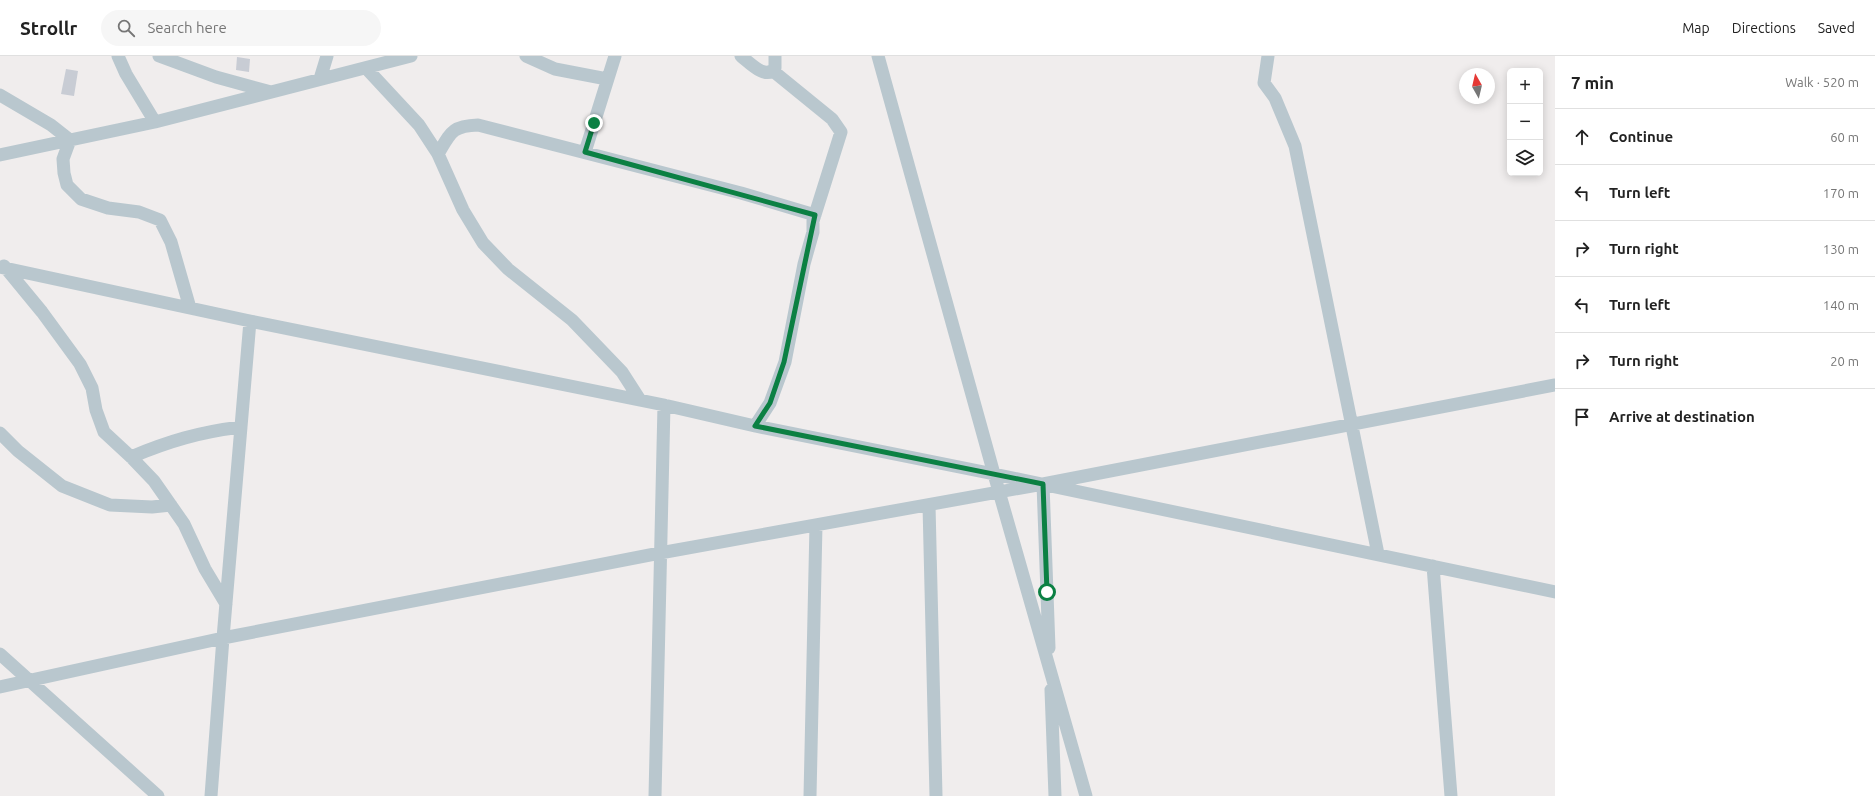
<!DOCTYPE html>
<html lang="en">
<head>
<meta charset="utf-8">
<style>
  body { margin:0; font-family:Ubuntu,sans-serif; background:#f6f6f6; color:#222 }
  .controls { position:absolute; right:12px; top:12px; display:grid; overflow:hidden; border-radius:6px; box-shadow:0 2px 10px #0003 }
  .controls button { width:36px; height:36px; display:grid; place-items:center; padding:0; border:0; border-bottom:1px solid #e0e0e0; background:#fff; color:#222; font:20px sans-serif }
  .compass { position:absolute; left:1459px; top:12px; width:36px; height:36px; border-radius:50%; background:#fff; box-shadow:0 2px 10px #0003; rotate:352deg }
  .stop { position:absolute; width:12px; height:12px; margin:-9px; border:3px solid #0b8043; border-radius:50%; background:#fff }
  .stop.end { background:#0b8043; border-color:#fff; box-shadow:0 1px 4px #0008 }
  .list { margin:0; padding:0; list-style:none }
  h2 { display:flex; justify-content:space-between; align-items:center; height:52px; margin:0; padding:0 16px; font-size:17px }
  h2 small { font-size:13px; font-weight:400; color:#767676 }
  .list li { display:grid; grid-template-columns:26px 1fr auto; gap:12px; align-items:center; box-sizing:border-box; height:56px; padding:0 16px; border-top:1px solid #e0e0e0 }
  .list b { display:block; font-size:15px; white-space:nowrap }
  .list em { font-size:13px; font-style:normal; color:#767676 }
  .icon { flex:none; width:22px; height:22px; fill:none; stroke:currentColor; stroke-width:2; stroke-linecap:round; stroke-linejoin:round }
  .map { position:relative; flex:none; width:1555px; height:740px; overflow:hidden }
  header { display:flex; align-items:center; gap:24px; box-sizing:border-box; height:56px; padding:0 20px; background:#fff; border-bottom:1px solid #e0e0e0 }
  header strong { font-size:19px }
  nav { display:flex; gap:22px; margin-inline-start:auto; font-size:14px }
  .search { width:280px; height:36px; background:#f6f6f6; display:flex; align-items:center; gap:10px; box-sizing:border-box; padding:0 14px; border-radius:22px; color:#767676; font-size:15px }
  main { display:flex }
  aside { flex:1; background:#fff }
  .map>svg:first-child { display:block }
  .building { fill:#c8ccd4 }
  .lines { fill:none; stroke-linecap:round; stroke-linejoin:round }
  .street { stroke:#b9c7ce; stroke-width:13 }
  .route { stroke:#0b8043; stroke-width:5 }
</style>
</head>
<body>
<header>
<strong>Strollr</strong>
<div class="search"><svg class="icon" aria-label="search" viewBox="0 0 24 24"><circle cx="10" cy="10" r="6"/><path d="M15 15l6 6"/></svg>Search here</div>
<nav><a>Map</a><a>Directions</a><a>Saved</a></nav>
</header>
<main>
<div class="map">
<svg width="1555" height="740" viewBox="0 0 1555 740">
  <rect width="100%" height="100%" fill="#f0eded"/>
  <path class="building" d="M237 1 250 3 249 16 236 14Z
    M66 13 78 15 74 40 61 38Z"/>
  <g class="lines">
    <path class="street" d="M118 0 126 18 155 66
      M159 0 216 21 271 36
      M526 0 555 13 607 23
      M741 0C749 6 766 25 775 12V0
      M878 0 994 418 1086 740
      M1268 0 1264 27 1275 42 1295 90 1378 498
      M366 12 419 69 438 98 463 154 483 187 508 213 572 264 622 316 640 344
      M320 23 327 0
      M0 39 51 69 70 84 63 103 64 117 67 129 81 143 108 152 139 156 160 164 171 186 190 252
      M585 96 615 0
      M438 98C451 76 452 70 478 69L741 137 815 159
      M0 99 155 66 411 0
      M4 210 42 256 80 308 92 332 96 354 104 376 131 401 154 425 184 468 205 513 226 548
      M0 211 250 265 664 349 755 370 994 418 1555 536
      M755 370 770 347 785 306 804 208 813 176V165L841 76 832 63 773 15
      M0 377 18 395 62 430 110 449 152 451 171 449
      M131 401C169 385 200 376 241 371
      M1043 428 1049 592
      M929 449 936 740
      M1433 510 1451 740
      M0 598 158 740
      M0 631 223 582 660 497 1043 428 1555 329
      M1051 634 1055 740
      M211 740 223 582 250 265
      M655 740 664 349
      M810 740 816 469"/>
  </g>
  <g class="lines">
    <path class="route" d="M594 67 585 96 815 159 784 306 770 347 755 370 1043 428 1047 536"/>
  </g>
</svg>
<div class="controls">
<button>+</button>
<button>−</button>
<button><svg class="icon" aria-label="layers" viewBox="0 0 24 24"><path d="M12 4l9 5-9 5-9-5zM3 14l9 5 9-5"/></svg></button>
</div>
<svg class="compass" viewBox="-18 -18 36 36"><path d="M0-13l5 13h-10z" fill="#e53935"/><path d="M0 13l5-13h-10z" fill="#767676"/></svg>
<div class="stop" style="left:1047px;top:536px"></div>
<div class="stop end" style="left:594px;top:67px"></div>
</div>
<aside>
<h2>7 min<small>Walk · 520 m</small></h2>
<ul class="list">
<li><svg class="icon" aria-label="ahead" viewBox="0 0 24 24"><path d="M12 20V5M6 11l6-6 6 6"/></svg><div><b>Continue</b></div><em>60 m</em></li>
<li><svg class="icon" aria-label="left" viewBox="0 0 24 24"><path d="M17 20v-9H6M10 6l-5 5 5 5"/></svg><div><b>Turn left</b></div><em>170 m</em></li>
<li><svg class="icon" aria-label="right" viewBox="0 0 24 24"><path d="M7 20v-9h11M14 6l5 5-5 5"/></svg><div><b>Turn right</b></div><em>130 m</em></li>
<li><svg class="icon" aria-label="left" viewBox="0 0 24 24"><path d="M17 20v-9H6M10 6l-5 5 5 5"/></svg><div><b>Turn left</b></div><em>140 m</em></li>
<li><svg class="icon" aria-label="right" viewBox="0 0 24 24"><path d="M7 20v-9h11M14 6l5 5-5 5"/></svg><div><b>Turn right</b></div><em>20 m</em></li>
<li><svg class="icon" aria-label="arrive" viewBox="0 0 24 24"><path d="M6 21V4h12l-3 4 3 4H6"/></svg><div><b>Arrive at destination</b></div></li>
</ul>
</aside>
</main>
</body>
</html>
